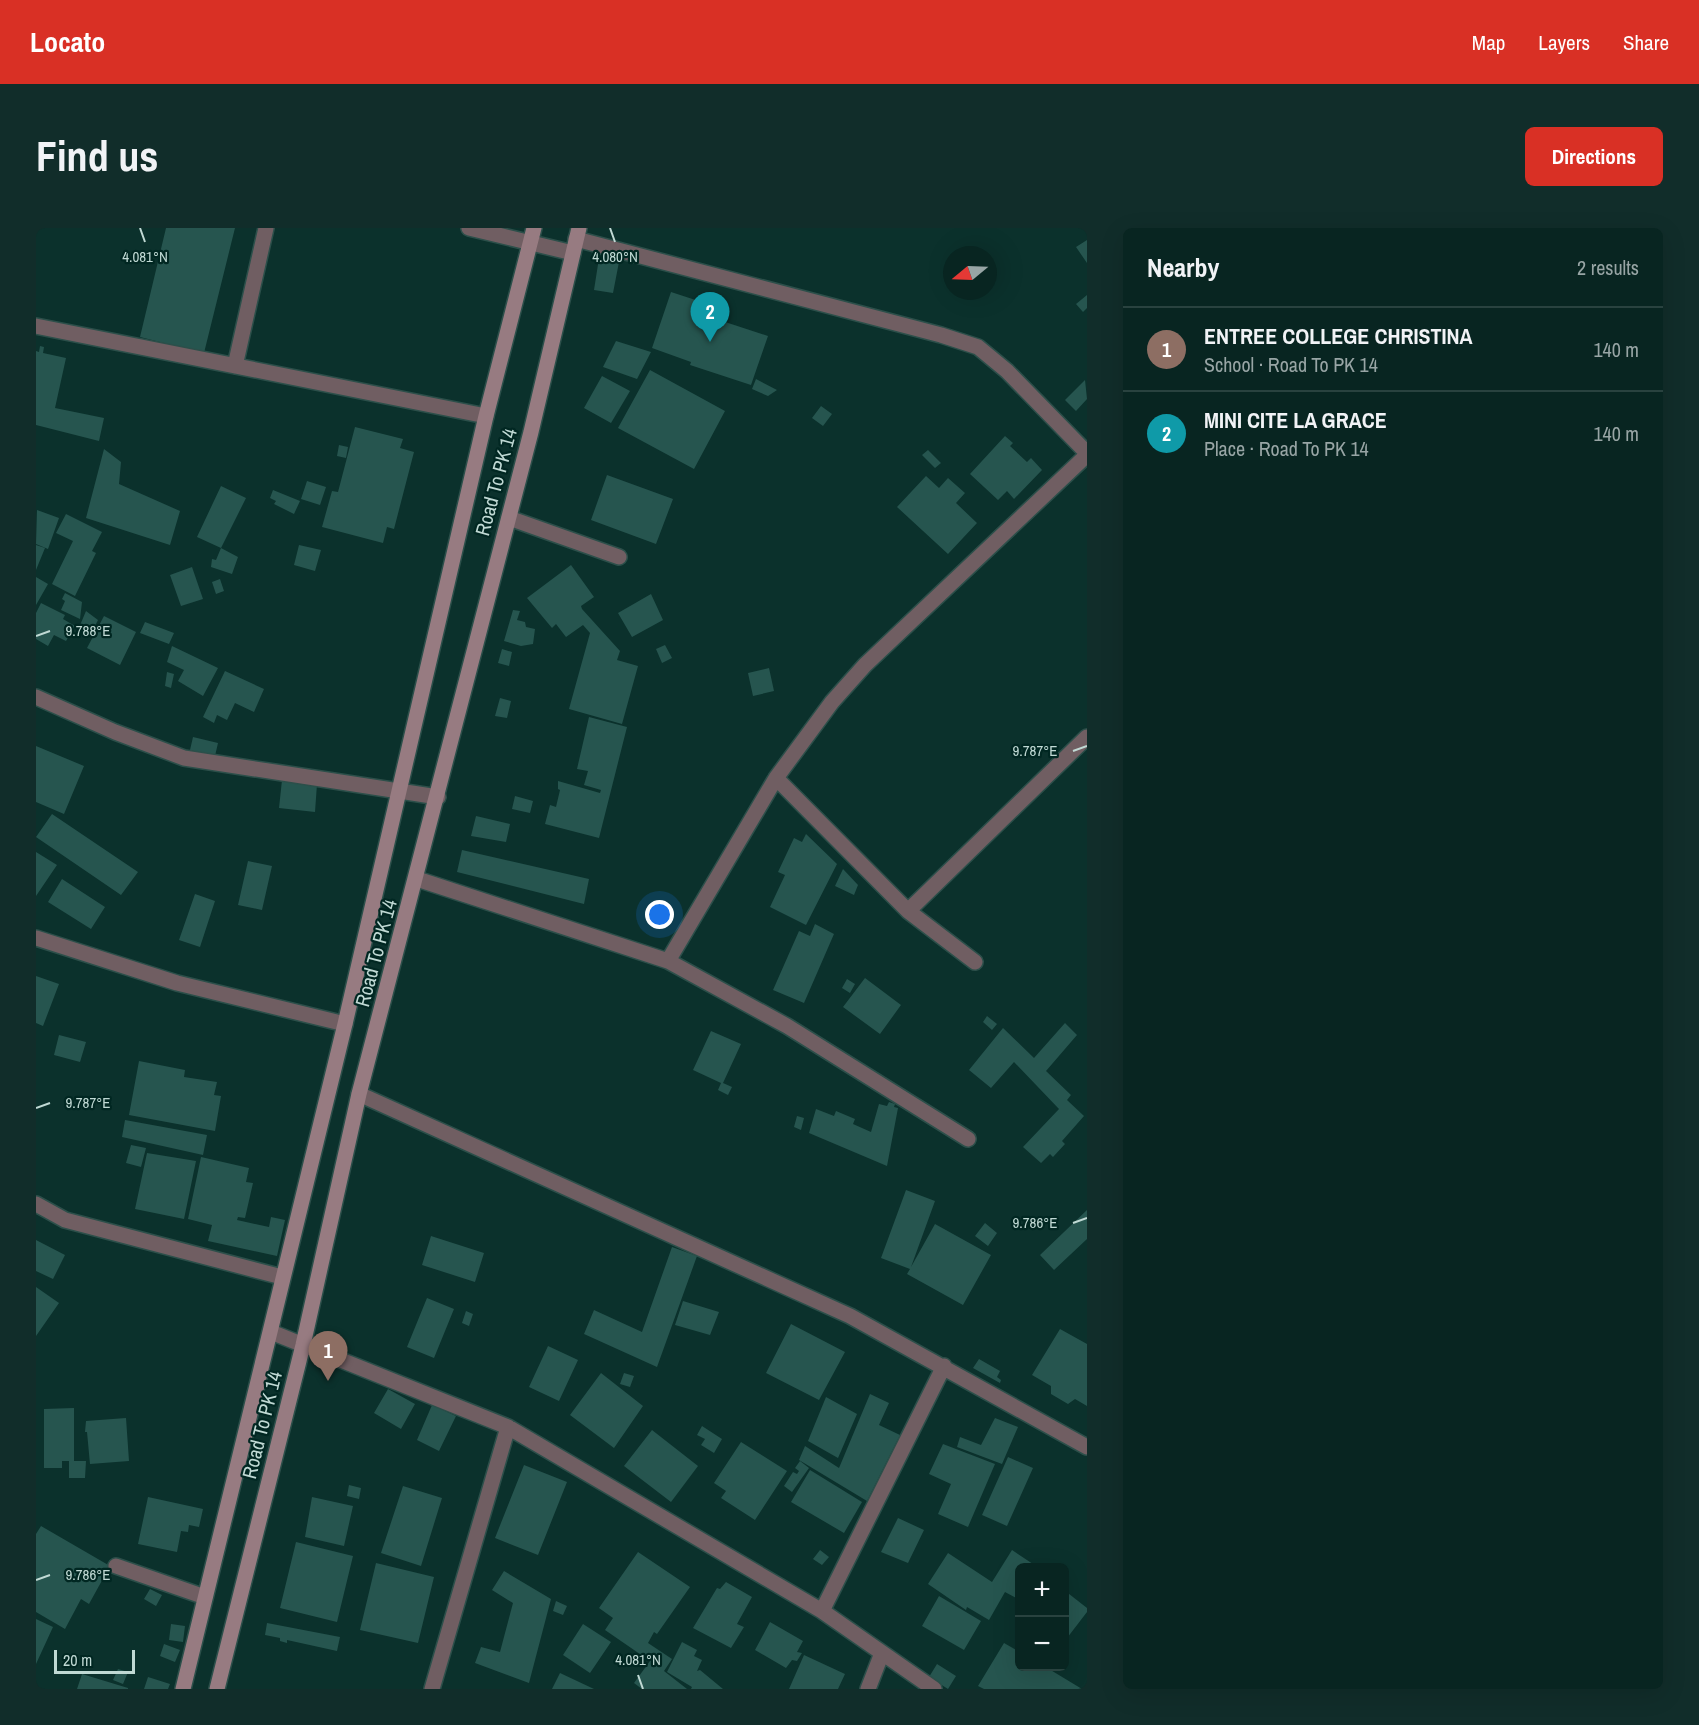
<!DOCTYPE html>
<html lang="en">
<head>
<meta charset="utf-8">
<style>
  body { margin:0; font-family:"Archivo Narrow",sans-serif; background:#112d2a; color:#f1f3f6 }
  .controls { position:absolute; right:18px; bottom:18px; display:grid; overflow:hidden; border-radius:9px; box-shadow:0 6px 24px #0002 }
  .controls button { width:54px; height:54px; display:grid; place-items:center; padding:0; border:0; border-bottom:2px solid #29423f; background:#082521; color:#f1f3f6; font:30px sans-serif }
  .compass { position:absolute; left:907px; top:18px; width:54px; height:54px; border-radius:50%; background:#082521; box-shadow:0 6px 24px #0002; rotate:251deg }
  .scale { position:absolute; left:18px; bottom:15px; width:81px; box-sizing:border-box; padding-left:6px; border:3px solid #c0d9d4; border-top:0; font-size:16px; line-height:21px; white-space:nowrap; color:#c0d9d4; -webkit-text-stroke:4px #012722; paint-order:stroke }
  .you { position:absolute; left:624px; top:687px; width:21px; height:21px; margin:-15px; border:4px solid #fff; border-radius:50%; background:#1a73e8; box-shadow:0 0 0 9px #1a73e833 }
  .badge { display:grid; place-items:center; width:39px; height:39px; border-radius:50%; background:#d93025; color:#fff; font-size:20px; font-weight:700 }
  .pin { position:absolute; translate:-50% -50px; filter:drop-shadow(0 2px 3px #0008) }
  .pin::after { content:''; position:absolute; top:32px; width:21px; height:18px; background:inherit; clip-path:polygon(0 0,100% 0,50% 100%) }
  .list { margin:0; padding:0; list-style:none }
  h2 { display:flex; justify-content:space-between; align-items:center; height:78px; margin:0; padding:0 24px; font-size:26px }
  h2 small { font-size:20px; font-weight:400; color:#98a5a5 }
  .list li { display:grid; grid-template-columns:39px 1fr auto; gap:18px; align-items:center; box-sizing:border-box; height:84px; padding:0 24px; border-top:2px solid #29423f }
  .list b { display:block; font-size:22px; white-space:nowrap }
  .list p { margin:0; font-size:20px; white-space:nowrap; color:#98a5a5 }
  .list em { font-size:20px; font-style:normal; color:#98a5a5 }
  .map { position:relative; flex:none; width:1051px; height:1461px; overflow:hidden; border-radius:9px }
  header { display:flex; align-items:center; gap:36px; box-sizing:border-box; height:84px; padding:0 30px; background:#d93025; color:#fff }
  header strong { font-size:28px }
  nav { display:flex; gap:33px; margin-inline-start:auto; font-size:21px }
  .intro { display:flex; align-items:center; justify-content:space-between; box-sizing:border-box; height:144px; padding:0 36px }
  h1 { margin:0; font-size:42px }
  .button { padding:15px 27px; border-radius:9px; background:#d93025; color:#fff; font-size:21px; font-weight:700 }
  main { display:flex; gap:36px; padding:0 36px }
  aside { flex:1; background:#082521; border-radius:9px; box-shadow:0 6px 24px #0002 }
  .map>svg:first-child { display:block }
  .building { fill:#26554f }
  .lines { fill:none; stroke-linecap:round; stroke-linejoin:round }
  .street-casing { stroke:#2c4f4a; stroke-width:18 }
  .secondary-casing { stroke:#2c4f4a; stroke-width:18 }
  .street { stroke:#705e62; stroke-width:15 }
  .secondary { stroke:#977b81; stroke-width:15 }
  .ticks { fill:none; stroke:#c0d9d4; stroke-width:2 }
  .labels { text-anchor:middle; stroke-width:4.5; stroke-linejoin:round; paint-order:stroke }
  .street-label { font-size:20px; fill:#c0d9d4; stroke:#012722 }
  .ticks-label { font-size:15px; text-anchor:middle; fill:#c0d9d4; stroke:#012722; stroke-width:4.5; stroke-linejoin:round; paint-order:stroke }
</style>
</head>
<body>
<header>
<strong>Locato</strong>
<nav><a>Map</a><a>Layers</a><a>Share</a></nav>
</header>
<div class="intro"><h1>Find us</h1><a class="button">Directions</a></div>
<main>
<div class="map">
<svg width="1051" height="1461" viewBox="0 0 1051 1461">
  <rect width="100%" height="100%" fill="#0b312c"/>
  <path class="building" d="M130 0H199L168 125 104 109Z
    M1051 12V35L1040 19Z
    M563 30 583 34 577 65 558 62Z
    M635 64 681 79 677 90 732 108 715 157 654 137 655 134 616 120Z
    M1051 67V80L1047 84 1040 76Z
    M580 113 615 124 601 151 567 139Z
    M4 118 8 119 7 125 30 130 19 180 68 190 63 213 0 197V123L3 124Z
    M614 142 689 183 658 241 582 200Z
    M566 148 594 163 575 195 548 180Z
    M720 151 741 162 732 168 716 161Z
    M1049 152 1051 171 1040 183 1029 172Z
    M785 178 796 186 787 198 776 190Z
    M319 199 367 211 364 220 378 224 358 301 351 299 347 315 286 299 296 263 302 264Z
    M969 208 977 215 974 218 991 234 995 230 1006 242 978 271 971 263 962 272 934 246Z
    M303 217 312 219 310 230 301 228Z
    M68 221 85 234 83 256 144 283 134 317 50 290Z
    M892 222 905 235 899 240 886 227Z
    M571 247 637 271 620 316 555 292Z
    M890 248 903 260 912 250 929 265 920 275 941 295 912 326 861 279Z
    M271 253 290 259 284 277 265 271Z
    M185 258 210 270 185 320 161 309Z
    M237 262 264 273 258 286 238 276 240 273 234 270Z
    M1 282 23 290 12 321 0 316Z
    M30 286 66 304 56 323 60 325 39 368 16 356 37 313 20 305Z
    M0 317 9 320 0 342Z
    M263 317 285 322 279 343 258 337Z
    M185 320 202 329 196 346 175 339 176 331 180 332Z
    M535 337 558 369 545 378 546 381 584 423 581 432 602 438 586 496 533 481 554 405 547 397 530 409 520 396 516 400 491 370Z
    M156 339 167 371 145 378 134 347Z
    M0 349 12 356 0 377Z
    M184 351 188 363 180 366 176 354Z
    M29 365 46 374 44 391 25 382 29 373 26 371Z
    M615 366 627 392 596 409 582 385Z
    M5 375 29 387 27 391 39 398 30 413 18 407 12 418 0 411V385Z
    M477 382 484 383 481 392 489 394 490 399 499 401 497 416 485 418 468 413Z
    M50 383 62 392 54 408 42 402Z
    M68 388 100 404 84 437 51 420Z
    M109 394 138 405 133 416 104 405Z
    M629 417 636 430 626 435 620 421Z
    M136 418 182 440 167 468 142 453 148 442 131 434Z
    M466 421 476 424 473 438 462 435Z
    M733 440 738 463 717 468 712 445Z
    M189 443 228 461 218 484 199 475 191 492 181 487 178 495 167 489Z
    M131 444 138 446 135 460 129 458Z
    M464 470 475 473 471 490 459 488Z
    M553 489 591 499 563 610 509 596 514 577 520 579 524 562 522 561V553L564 565 565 562 548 557 552 543 541 541Z
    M157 509 182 515 179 528 154 522Z
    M0 518 48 538 28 586 0 574Z
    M246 552 281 556 279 584 243 580Z
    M479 568 497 573 494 585 476 581Z
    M16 586 102 644 85 667 0 609Z
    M440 588 474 596 470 614 435 608Z
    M770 606 801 636 770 697 734 679 749 647 742 644 758 610 766 614Z
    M426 622 553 651 548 676 421 644Z
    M0 624 21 637 0 668Z
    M212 633 236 638 226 682 202 677Z
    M807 641 822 657 818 667 799 658Z
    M26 651 69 679 55 701 12 674Z
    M159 666 179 673 164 719 143 712Z
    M779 696 798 706 768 775 737 762 763 703 774 708Z
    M0 748 23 756 7 798 0 795Z
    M829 750 865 777 844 806 807 779Z
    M811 751 819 756 814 765 806 760Z
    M951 788 961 796 956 802 947 794Z
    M1029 795 1041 807 1010 843 1035 867 1031 872 1048 888 1026 913 1029 916 1017 929 1014 926 1005 935 987 919 1023 881 978 834 955 860 933 842 967 800 998 830Z
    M675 803 705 816 687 855 696 859 692 867 682 862 685 855 657 842Z
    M23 807 50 814 44 834 18 827Z
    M103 833 149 842 148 849 181 854 178 867 185 868 179 903 93 887Z
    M853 874 859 876 858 879 862 880 851 938 773 905 780 881 798 888 800 883 819 891 817 896 835 904 843 876 851 878Z
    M761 888 768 890 765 902 758 899Z
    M89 892 171 907 167 927 86 909Z
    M95 917 110 920 105 939 90 935Z
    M111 925 160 933 148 991 99 981Z
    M165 929 213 940 210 954 217 955 209 990 202 989 201 992 233 999 235 989 249 992 241 1028 172 1013 176 997 152 991Z
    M870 962 899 973 875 1039 899 996 955 1027 927 1077 871 1046 874 1041 845 1030Z
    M1051 982V1011L1018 1042 1004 1027Z
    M949 995 961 1005 952 1018 939 1008Z
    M395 1008 448 1025 439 1054 386 1037Z
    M0 1012 29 1027 17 1051 0 1043Z
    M636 1019 661 1028 621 1139 548 1106 558 1082 606 1104Z
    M0 1059 23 1075 0 1108Z
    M391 1070 418 1081 398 1130 371 1119Z
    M647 1073 683 1084 674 1107 639 1097Z
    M430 1083 437 1086 433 1098 426 1095Z
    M755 1096 809 1124 783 1172 730 1145Z
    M1024 1101 1051 1116V1178L1039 1171 1032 1176 1015 1166V1158L996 1147Z
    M512 1118 542 1132 523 1173 493 1159Z
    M943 1131 964 1143 961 1149 965 1152 964 1155 937 1140Z
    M565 1145 607 1178 578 1220 534 1187Z
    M588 1145 598 1148 594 1159 584 1156Z
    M352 1161 379 1176 365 1201 338 1185Z
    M834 1166 853 1175 843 1197 864 1207 831 1273 763 1232 769 1218 803 1240Z
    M790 1169 821 1186 802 1230 772 1213Z
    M396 1177 420 1188 403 1223 381 1212Z
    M38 1180V1233H50L49 1250H33V1233H26V1240H8V1181Z
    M90 1190 93 1233 54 1236 51 1204H49L50 1193Z
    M959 1190 982 1199 966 1236 921 1219 924 1209 945 1217Z
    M666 1198 686 1211 678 1225 665 1217 669 1211 661 1207Z
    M616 1202 662 1238 635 1274 588 1238Z
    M705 1214 751 1243 719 1292 685 1270 690 1263 678 1255Z
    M907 1216 959 1236 932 1299 902 1286 915 1256 893 1246Z
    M972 1229 997 1240 971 1298 946 1287Z
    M764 1233 773 1240 756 1264 748 1258 757 1244 761 1246 763 1243 759 1240Z
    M488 1237 531 1254 502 1327 459 1310Z
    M774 1242 826 1274 808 1305 755 1274Z
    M313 1257 325 1260 323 1271 311 1268Z
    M367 1258 406 1270 385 1338 345 1325Z
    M112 1269 167 1281 163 1299 153 1297 152 1304 145 1303 141 1324 102 1316Z
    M276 1269 317 1278 308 1318 269 1309Z
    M862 1290 888 1302 872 1335 845 1324Z
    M5 1298 74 1338 53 1376 45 1371 29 1401 0 1384V1306Z
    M260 1314 317 1328 301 1394 244 1380Z
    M784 1322 793 1329 786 1337 777 1331Z
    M976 1322 1003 1340H984V1372L969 1364 953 1392 931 1379 930 1382 892 1356 912 1325 956 1354Z
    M602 1324 654 1359 621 1406 618 1404 612 1415 636 1431 628 1443 651 1461H606L598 1455 614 1433 569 1402 577 1390 563 1380Z
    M340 1335 398 1349 382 1415 324 1402Z
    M468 1343 515 1371 493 1455 439 1435 445 1419 464 1424 477 1375 456 1362Z
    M690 1354 716 1369 701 1396 708 1399 695 1420 657 1400 681 1360 684 1361Z
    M114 1361 126 1367 120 1378 108 1371Z
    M1028 1362 1051 1380V1384L1028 1414Z
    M903 1368 945 1393 928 1422 886 1398Z
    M520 1373 531 1378 527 1387 517 1383Z
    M0 1391 17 1399 0 1436Z
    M734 1394 767 1413 761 1424 766 1425 761 1433 756 1432 750 1440 719 1422Z
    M231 1395 304 1409 301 1423 251 1412V1415L244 1413V1410L229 1407Z
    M135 1396 149 1398 147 1414 133 1412Z
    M547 1396 575 1414 554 1445 527 1427Z
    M646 1414 661 1422 658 1428 666 1432 661 1443 664 1442 687 1461H655L656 1459 631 1444Z
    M968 1415 984 1424V1438H1008L1046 1461H948L942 1458Z
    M128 1416 144 1422 139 1434 124 1428Z
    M768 1427 809 1446 802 1461H753Z
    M901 1436 920 1448 912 1461 893 1449Z
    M82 1441 92 1444 87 1456 77 1452Z
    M524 1445 558 1461H516Z
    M46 1446 92 1460V1461H41Z
    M112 1449 134 1456 132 1461H108Z"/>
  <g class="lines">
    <g class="street-casing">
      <path id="street" d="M433 0 537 25
        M540 11 905 107 942 119 971 143 1051 225
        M0 98 450 188
        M199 138 230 0
        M473 290 583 329
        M0 469 79 504 148 530 402 569
        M740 550 872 683 939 734
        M381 651 632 733 751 798 932 911
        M872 683 1051 509
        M0 710 141 755 309 796
        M632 733 740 550 796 474 829 437 1051 227
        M323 866 814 1088 1051 1219
        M0 976 29 992 246 1049
        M235 1104 472 1199 786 1383 898 1461
        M80 1338 169 1369
        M786 1383 908 1138
        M396 1461 472 1199
        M832 1461 846 1425"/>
    </g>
    <g class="secondary-casing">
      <path id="secondary" d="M147 1461 309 796 450 188 498 0
        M181 1461 267 1117 323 866 495 204 543 0"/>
    </g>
    <use href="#street" class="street"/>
    <use href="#secondary" class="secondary"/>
  </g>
  <path class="ticks" d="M104 0 109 14M574 0 579 14M0 408 14 403M1037 523 1051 518M0 880 14 875M1037 995 1051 990M0 1352 14 1347M602 1447 607 1461"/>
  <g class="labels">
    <g class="street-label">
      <text transform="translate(460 254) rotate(-75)" y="7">Road To PK 14</text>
      <text transform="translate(340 725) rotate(-75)" y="7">Road To PK 14</text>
      <text transform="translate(226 1197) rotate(-76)" y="7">Road To PK 14</text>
    </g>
  </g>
  <g class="ticks-label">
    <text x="109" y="34">4.081°N</text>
    <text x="579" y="34">4.080°N</text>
    <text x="52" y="408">9.788°E</text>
    <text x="999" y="528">9.787°E</text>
    <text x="52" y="880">9.787°E</text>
    <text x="999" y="1000">9.786°E</text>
    <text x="52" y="1352">9.786°E</text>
    <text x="602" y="1437">4.081°N</text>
  </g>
</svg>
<div class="controls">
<button>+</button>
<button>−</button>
</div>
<svg class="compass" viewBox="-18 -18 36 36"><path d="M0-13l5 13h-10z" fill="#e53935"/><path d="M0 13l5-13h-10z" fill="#98a5a5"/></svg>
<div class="scale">20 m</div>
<div class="you"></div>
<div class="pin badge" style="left:292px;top:1153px;background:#8d6e63">1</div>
<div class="pin badge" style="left:674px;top:114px;background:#0f9aa8">2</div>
</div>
<aside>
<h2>Nearby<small>2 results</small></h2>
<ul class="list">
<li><span class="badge" style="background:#8d6e63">1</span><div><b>ENTREE COLLEGE CHRISTINA</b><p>School · Road To PK 14</p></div><em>140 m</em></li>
<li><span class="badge" style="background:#0f9aa8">2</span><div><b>MINI CITE LA GRACE</b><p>Place · Road To PK 14</p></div><em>140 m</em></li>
</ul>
</aside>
</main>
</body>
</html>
